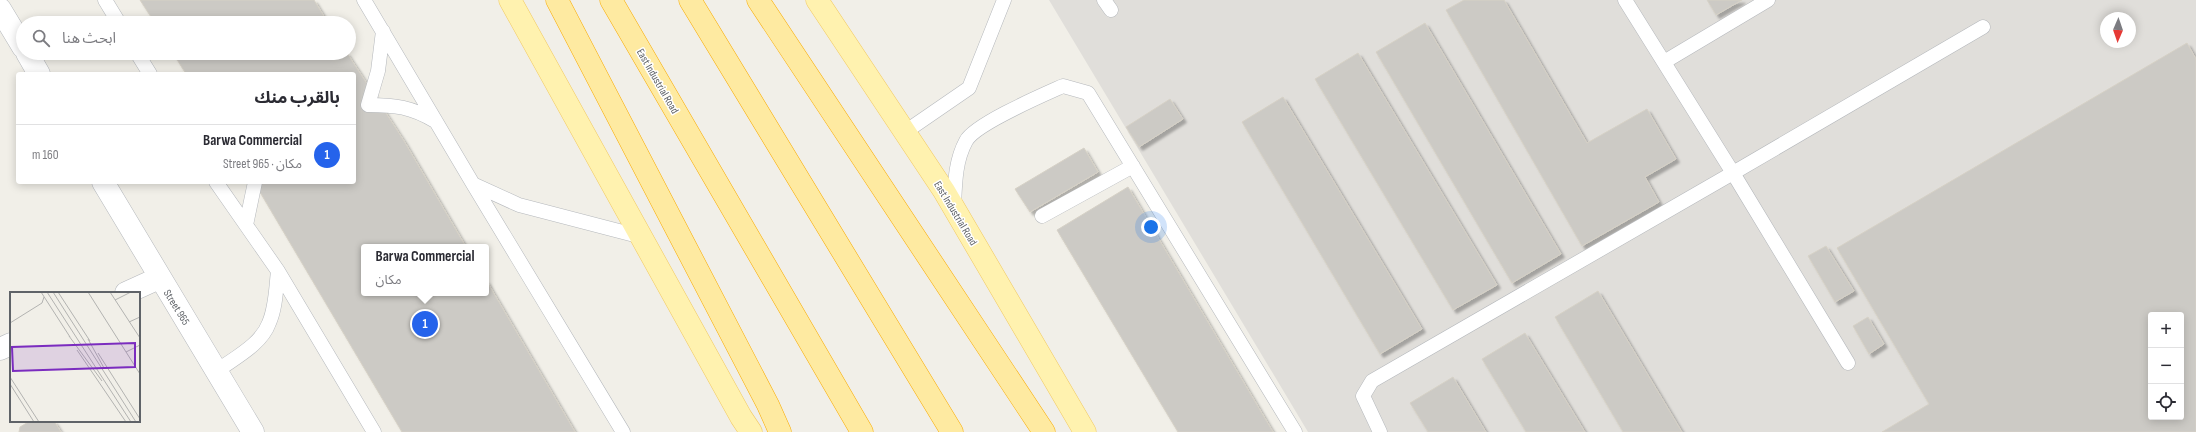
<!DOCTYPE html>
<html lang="ar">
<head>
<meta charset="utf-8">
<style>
  body { margin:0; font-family:"Sofia Sans Condensed","Noto Sans Arabic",sans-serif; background:#f7f7f7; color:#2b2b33; direction:rtl }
  .controls { position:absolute; right:12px; bottom:12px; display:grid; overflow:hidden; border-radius:4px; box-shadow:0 2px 10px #0003 }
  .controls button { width:36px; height:36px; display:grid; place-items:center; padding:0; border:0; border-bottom:1px solid #e1e1e2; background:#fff; color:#2b2b33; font:20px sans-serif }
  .compass { position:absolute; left:2100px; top:12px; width:36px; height:36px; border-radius:50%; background:#fff; box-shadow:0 2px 10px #0003; rotate:182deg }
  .you { position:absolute; left:1151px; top:227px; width:14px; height:14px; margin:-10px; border:3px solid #fff; border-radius:50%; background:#1a73e8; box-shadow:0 0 0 6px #1a73e833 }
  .badge { display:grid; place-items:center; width:26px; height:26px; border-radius:50%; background:#2563eb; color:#fff; font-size:13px; font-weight:700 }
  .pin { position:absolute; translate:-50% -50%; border:2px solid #fff; box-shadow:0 1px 4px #0006 }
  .popup { position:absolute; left:361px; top:244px; width:128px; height:52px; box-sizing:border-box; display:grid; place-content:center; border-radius:4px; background:#fff; filter:drop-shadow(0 1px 3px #0005); font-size:13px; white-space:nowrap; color:#7c7c81 }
  .popup b { font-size:15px; color:#2b2b33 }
  .popup::after { content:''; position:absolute; left:50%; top:100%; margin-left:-8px; border:8px solid transparent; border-top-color:#fff }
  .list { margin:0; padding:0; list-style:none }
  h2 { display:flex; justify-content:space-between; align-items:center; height:52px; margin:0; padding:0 16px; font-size:17px }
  h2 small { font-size:13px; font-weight:400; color:#7c7c81 }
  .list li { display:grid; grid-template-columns:26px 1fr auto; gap:12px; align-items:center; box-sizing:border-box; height:60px; padding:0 16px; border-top:1px solid #e1e1e2 }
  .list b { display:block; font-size:15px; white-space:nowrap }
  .list p { margin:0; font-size:13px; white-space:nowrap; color:#7c7c81 }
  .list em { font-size:13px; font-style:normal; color:#7c7c81 }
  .icon { flex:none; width:22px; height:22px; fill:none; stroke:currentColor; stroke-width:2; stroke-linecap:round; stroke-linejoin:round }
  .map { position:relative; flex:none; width:2196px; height:432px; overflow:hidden; direction:ltr }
  .search { position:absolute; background:#fff; box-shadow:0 2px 10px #0003; left:16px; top:16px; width:340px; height:44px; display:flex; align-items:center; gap:10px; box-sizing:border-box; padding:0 14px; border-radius:22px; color:#7c7c81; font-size:15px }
  .panel { position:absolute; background:#fff; box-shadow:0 2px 10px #0003; left:16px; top:72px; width:340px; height:112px; border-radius:4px; direction:rtl }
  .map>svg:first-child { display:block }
  .industrial { fill:#e0deda; fill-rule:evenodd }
  .building { fill:#cccac5; stroke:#d6d1c6; fill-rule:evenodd; filter:url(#shadow) }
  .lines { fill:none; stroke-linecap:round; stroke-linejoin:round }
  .service-casing { stroke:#b5b8bc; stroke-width:15 }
  .minor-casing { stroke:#b5b8bc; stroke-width:23 }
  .primary-casing { stroke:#f2c960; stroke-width:23 }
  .trunk-casing { stroke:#f9ab00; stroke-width:23 }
  .service { stroke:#fff; stroke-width:14 }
  .minor { stroke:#fff; stroke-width:22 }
  .primary { stroke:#fff2af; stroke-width:22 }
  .trunk { stroke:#feeaa1; stroke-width:22 }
  .labels { text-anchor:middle; stroke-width:3; stroke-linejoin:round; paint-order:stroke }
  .street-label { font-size:11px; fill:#5f6368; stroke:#fff }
  .inset-road { fill:none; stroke:#b3b3b1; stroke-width:1 }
  .view { fill:#7b2cbf; fill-opacity:0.15; stroke:#7b2cbf; stroke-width:2 }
  .inset-edge { fill:none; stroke:#5f6368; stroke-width:2 }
</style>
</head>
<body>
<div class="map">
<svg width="2196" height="432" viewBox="0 0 2196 432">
  <defs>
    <filter id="shadow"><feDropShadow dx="3.5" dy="3.5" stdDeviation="1" flood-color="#0004"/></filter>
  </defs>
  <rect width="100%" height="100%" fill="#f1efe8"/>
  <path class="industrial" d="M1049 0H2196V432H1308ZM2106 18H2130V42H2106ZM2151 315H2181V417H2151Z"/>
  <path class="building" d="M140 0H314L328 23H155Z
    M1464 0H1504L1587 143 1647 109 1676 159 1645 177 1659 202 1582 246 1446 10Z
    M1707 0H1742L1716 15Z
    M1425 23 1561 254 1512 283 1376 52Z
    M2187 43 2196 59V432H1882L1929 404 1837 248ZM2151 315H2181V417H2151Z
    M173 53H347L404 141 466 247H364V293H486V280L575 432H402L254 182H354V74H186Z
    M1358 53 1497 285 1453 310 1315 79Z
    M1283 97 1422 329 1380 354 1242 122Z
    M1170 99 1183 119 1139 147 1126 127Z
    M1084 148 1098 172 1030 212 1015 189Z
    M1128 187 1273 432H1178L1057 230Z
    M1826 246 1854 291 1835 302 1808 256Z
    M1598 291 1682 432H1623L1555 317Z
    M1868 317 1884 344 1869 354 1853 326Z
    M1525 333 1585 432H1526L1482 359Z
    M1453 377 1486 432H1428L1410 403Z
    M30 421H54L61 432H19L20 427Z"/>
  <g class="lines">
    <g class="service-casing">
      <path id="service" d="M105 0 119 23
        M364 0 473 184 623 432
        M1104 0 1111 10
        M383 31 378 71 368 105C396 105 411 107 435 121
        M137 53 150 74
        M1664 62 1768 0
        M905 132 969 88 1004 0
        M216 182 278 271 374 432
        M473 184 519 205 642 237
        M954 207C955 184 955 161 966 141 975 124 1043 95 1063 86L1088 93 1295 432
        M1042 216 1133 166
        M246 225 255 182
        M1848 363 1733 173 1983 27
        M217 371C234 358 261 345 269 323 276 307 276 288 278 271
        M1380 432 1363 396 1372 381 1733 173 1625 0"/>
    </g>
    <g class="minor-casing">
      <path id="minor" d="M0 9 23 47
        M27 53 39 74
        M103 182 253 432
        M126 293 159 278
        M0 349 11 344"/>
    </g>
    <g class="primary-casing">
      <path id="primary" d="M510 0 741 417 751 432
        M817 0 944 191 1085 432"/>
    </g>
    <g class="trunk-casing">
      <path id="trunk" d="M557 0 768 405 780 432
        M611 0 862 432
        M690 0 952 432
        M758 0 1044 432"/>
    </g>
    <use href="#service" class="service"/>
    <use href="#minor" class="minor"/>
    <use href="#primary" class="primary"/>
    <use href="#trunk" class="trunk"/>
  </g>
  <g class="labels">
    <g class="street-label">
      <text transform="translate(658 81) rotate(60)" y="4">East Industrial Road</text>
      <text transform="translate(956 213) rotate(59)" y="4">East Industrial Road</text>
      <text transform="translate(177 307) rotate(58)" y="4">Street 965</text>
    </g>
  </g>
  <g transform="translate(10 292)">
    <rect width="130" height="130" fill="#f1efe8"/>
    <path class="inset-road" d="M31 0 60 45M37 0 121 130M43 0 126 130M48 0 80 49M78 0 130 82M100 0 130 46M105 8 121 0M119 30 130 25M0 31 32 11 34 5M59 44 92 89M78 47 94 76M67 58 116 130M116 60 130 53M88 61 130 127M0 85 29 130M0 92 24 130"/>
    <path class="view" d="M125 51V75L3 79 2 55Z"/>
    <rect width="130" height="130" class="inset-edge"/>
  </g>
</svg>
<div class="controls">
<button>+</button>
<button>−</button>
<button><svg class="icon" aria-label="locate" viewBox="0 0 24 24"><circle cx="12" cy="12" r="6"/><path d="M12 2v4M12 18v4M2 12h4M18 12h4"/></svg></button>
</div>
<svg class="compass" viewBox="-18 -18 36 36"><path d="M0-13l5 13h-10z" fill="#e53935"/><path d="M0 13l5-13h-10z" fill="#7c7c81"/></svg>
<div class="you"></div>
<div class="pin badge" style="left:425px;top:324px">1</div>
<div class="popup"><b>Barwa Commercial</b>مكان</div>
<div class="search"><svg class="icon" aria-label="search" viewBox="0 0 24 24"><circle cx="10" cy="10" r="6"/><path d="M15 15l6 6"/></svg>ابحث هنا</div>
<section class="panel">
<h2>بالقرب منك<small></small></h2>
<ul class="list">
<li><span class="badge">1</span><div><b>Barwa Commercial</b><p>مكان · Street 965</p></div><em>160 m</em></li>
</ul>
</section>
</div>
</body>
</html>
